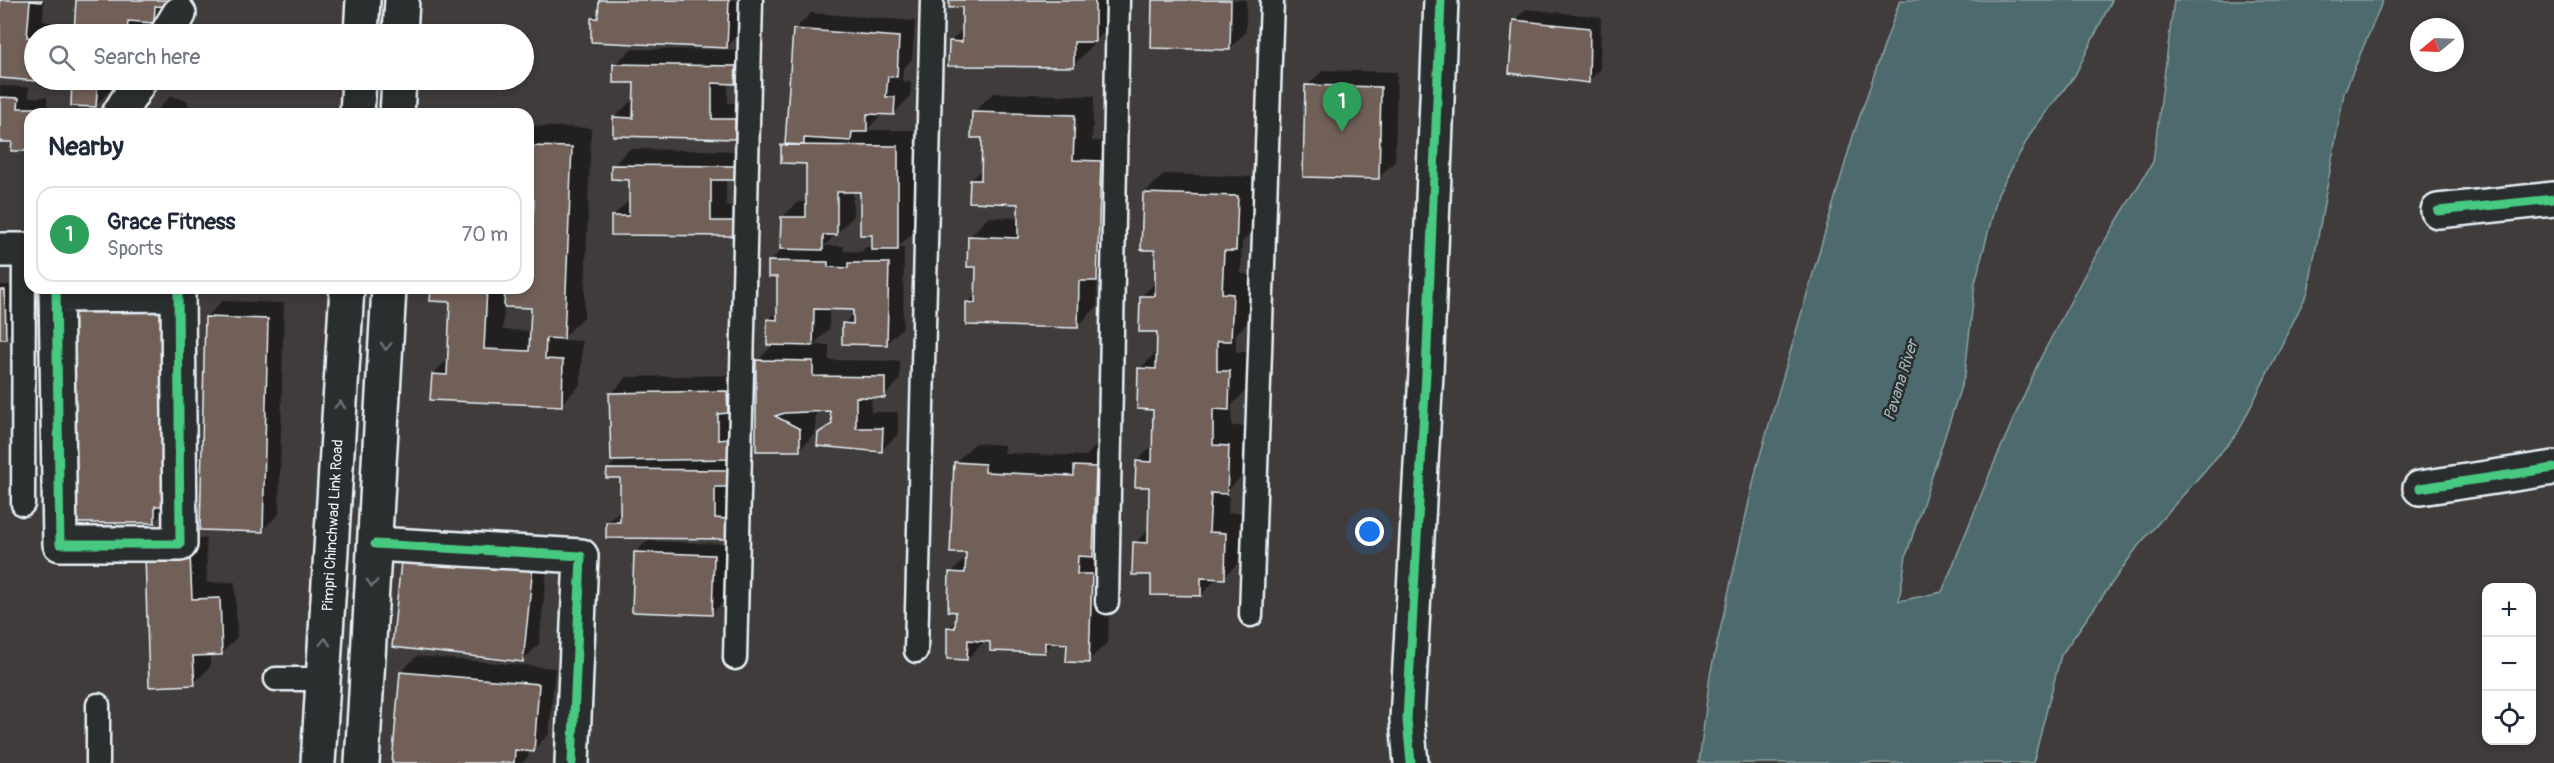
<!DOCTYPE html>
<html lang="en">
<head>
<meta charset="utf-8">
<style>
  body { margin:0; font-family:Pangolin,sans-serif; background:#f6f6f7; color:#1f2937 }
  .controls { position:absolute; right:18px; bottom:18px; display:grid; overflow:hidden; border-radius:12px; box-shadow:0 3px 9px #0003 }
  .controls button { width:54px; height:54px; display:grid; place-items:center; padding:0; border:0; border-bottom:2px solid #e0e1e3; background:#fff; color:#1f2937; font:30px sans-serif }
  .compass { position:absolute; left:2410px; top:18px; width:54px; height:54px; border-radius:50%; background:#fff; box-shadow:0 3px 9px #0003; rotate:251deg }
  .you { position:absolute; left:1370px; top:532px; width:21px; height:21px; margin:-15px; border:4px solid #fff; border-radius:50%; background:#1a73e8; box-shadow:0 0 0 9px #1a73e833 }
  .badge { display:grid; place-items:center; width:39px; height:39px; border-radius:50%; background:#b45309; color:#fff; font-size:20px; font-weight:700 }
  .pin { position:absolute; translate:-50% -50px; filter:drop-shadow(0 2px 3px #0008) }
  .pin::after { content:''; position:absolute; top:32px; width:21px; height:18px; background:inherit; clip-path:polygon(0 0,100% 0,50% 100%) }
  .list { margin:0; padding:0; list-style:none }
  h2 { display:flex; justify-content:space-between; align-items:center; height:78px; margin:0; padding:0 24px; font-size:26px }
  h2 small { font-size:20px; font-weight:400; color:#747a83 }
  .list li { display:grid; grid-template-columns:39px 1fr auto; gap:18px; align-items:center; box-sizing:border-box; height:96px; margin:0 12px 12px; padding:0 12px; border:2px solid #e0e1e3; border-radius:18px }
  .list b { display:block; font-size:22px; white-space:nowrap }
  .list p { margin:0; font-size:20px; white-space:nowrap; color:#747a83 }
  .list em { font-size:20px; font-style:normal; color:#747a83 }
  .icon { flex:none; width:33px; height:33px; fill:none; stroke:currentColor; stroke-width:2; stroke-linecap:round; stroke-linejoin:round }
  .map { position:relative; flex:none; width:2554px; height:763px; overflow:hidden }
  .search { position:absolute; background:#fff; box-shadow:0 3px 9px #0003; left:24px; top:24px; width:510px; height:66px; display:flex; align-items:center; gap:15px; box-sizing:border-box; padding:0 21px; border-radius:33px; color:#747a83; font-size:22px }
  .panel { position:absolute; background:#fff; box-shadow:0 3px 9px #0003; left:24px; top:108px; width:510px; height:186px; border-radius:18px }
  .map>svg:first-child { display:block }
  .water { fill:#4d6b6e; stroke:#8ba1a5; stroke-width:1.5 }
  .shadow { fill:#0007; fill-rule:evenodd }
  .building { fill:#716059; stroke:#e8f1f8; stroke-width:1.5 }
  .lines { fill:none; stroke-linecap:round; stroke-linejoin:round }
  .lane-casing { stroke:#e8f1f8; stroke-width:27 }
  .street-casing { stroke:#e8f1f8; stroke-width:38 }
  .secondary-casing { stroke:#e8f1f8; stroke-width:38 }
  .lane { stroke:#2a2d2e; stroke-width:22 }
  .street { stroke:#2a2d2e; stroke-width:33 }
  .secondary { stroke:#2a2d2e; stroke-width:33 }
  .cycleway-casing { stroke:#2a2d2e; stroke-width:13 }
  .cycleway { stroke:#46c982; stroke-width:9 }
  .oneway { stroke:#6c7275 }
  .labels { text-anchor:middle; stroke-width:5; stroke-linejoin:round; paint-order:stroke }
  .street-label { font-size:15px; fill:#e8f1f8; stroke:#2a2d2e }
  .water-label { font-size:16px; font-style:italic; fill:#a2b5ba; stroke:#2a2d2e }
</style>
</head>
<body>
<div class="map">
<svg width="2554" height="763" viewBox="0 0 2554 763">
  <rect width="100%" height="100%" fill="#3f3c3b"/>
  <filter id="ink" filterUnits="userSpaceOnUse"><feTurbulence type="fractalNoise" baseFrequency=".0167" numOctaves="2"/><feDisplacementMap in="SourceGraphic" scale="12" xChannelSelector="R" yChannelSelector="G"/><feConvolveMatrix kernelMatrix="1 2 1 2 8 2 1 2 1" color-interpolation-filters="sRGB"/></filter>
  <g filter="url(#ink)">
    <path class="water" d="M1900 0H2112L2075 75 2032 131 1998 194 1975 283 1965 374 1906 556 1899 601 1942 592 1992 468 2039 361 2087 270 2153 162 2174 0H2383L2344 93 2308 292 2237 434 2138 546 2061 655 2033 763H1699L1710 675 1757 466 1853 136Z"/>
    <path class="shadow" d="M0 0H44L43 21 54 23 53 34H34V79L0 67Z
      M78 0H189L183 6 170 5 153 21H143L142 34H76Z
      M600 0H744L743 31 726 47 593 18 600 11Z
      M950 0H1114V21L1074 65 950 42 964 28V6Z
      M1154 0H1246V32L1230 48Z
      M1526 9 1601 17 1600 70 1588 81 1514 21Z
      M811 13 915 21 912 59 903 69 902 81 911 82 910 97 893 114H882L867 130H914V232L898 247H904L903 327 887 343 844 324 854 313V309L829 308V329L813 345H829V360L900 361V380L884 396H872L871 412H898V434L882 450 820 433 833 420 831 409 811 410 816 413 815 433 799 450 757 449V361L774 344 769 320 778 310V275L770 262 782 249V218L798 202H807L808 162 783 145 787 141 794 30ZM853 191H861L873 233V247H866L861 252 843 251 844 246H824L853 217Z
      M631 49 751 50V66L735 83 728 82V103L751 104 750 121 734 137 614 118 630 102H635V82L615 65Z
      M1323 70 1397 72 1395 161 1378 178 1307 86Z
      M73 80H112L111 89 95 106 72 105Z
      M0 86 29 87V97H47V114H30V149L13 141H0Z
      M993 93 1094 96 1092 141 1120 142 1116 260 1097 278V307L1077 327 968 303 977 294V266L969 237 989 217 1020 218V203L971 180 982 169 983 136 973 113Z
      M171 96 188 101V114H159L160 107Z
      M528 126 591 128 584 317 565 336V340L582 341 581 384 561 404 433 374 449 358 452 300 432 288H528V217L535 214V198H528ZM504 305 532 306 531 331 503 330Z
      M629 149 750 151V162L734 179 726 178V206H750V219L734 235 613 216 630 200V178L613 166Z
      M1164 174 1257 177 1255 229 1242 242 1241 274 1252 275 1250 320 1236 334V352H1250L1248 388 1232 405V426H1248L1246 472 1229 489 1228 513H1245L1244 557 1224 577H1218L1201 595 1153 574 1135 543 1150 528 1151 486 1137 461 1153 445 1154 409 1140 369 1158 350 1159 331 1142 296 1157 281V249L1144 194Z
      M0 285H10L11 332 5 338H0Z
      M222 301 284 303 279 514 262 530 206 318Z
      M743 375 742 522 726 538 607 523 621 509 622 476 608 469 618 459 611 394 627 377Z
      M975 443 1004 445V453L1086 456 1096 446 1115 448 1112 535 1096 551V555H1111L1108 642 1088 661 1068 642 1054 641 1044 652 986 640 967 659 949 628 957 620 951 573 968 556 955 463Z
      M184 469 174 502 154 522H72Z
      M206 538 207 583 235 582 237 637 221 654H210V667L194 683 162 539Z
      M647 541 725 544 723 602 711 614 636 552Z
      M549 550 539 644 523 660 404 552Z
      M417 656 555 668 549 734 533 750H529L528 757 522 763H394L401 672Z"/>
    <path class="building" d="M0 0H42L41 2 30 1 27 37 34 38 35 81 0 78Z
      M76 0H184V8L155 6 154 23 128 21 127 34H74Z
      M599 0H729L727 48 591 42V18H598Z
      M949 0H1095V42H1074V67L948 66 949 41 962 42V7L949 8Z
      M1152 0H1231L1230 50 1151 48Z
      M1513 20 1590 28 1589 83 1509 73Z
      M793 29 899 37 897 77 888 76 886 97H895L894 115 867 114V132H852L851 141 804 138V145L785 144Z
      M613 64 736 66 735 84 712 83V119H735V139L613 136V117L633 118 634 83H613Z
      M72 80H98L96 107 71 106Z
      M1305 85 1381 87 1379 179 1303 177Z
      M0 97 19 98 18 108H37L36 114H30V151H11L12 142H0Z
      M972 112 1075 115 1073 160 1101 161 1097 281H1079L1078 328 966 325V302L975 303 976 267H967L968 236 1018 238V204L969 202 970 180H981L982 138H971Z
      M781 145 898 146V250H872V235H860V192H837V235H823V250L780 249 781 217H806V164L781 163Z
      M528 146 572 147 564 339 546 338 545 359 563 360 562 406 430 400 432 374 447 375 450 302 430 301 431 288H487L484 349 529 351 531 308 504 307 505 288H528V234H532L534 200H528Z
      M611 165 735 166 734 180H711V221H734V236L611 235V216H629V180L611 179Z
      M1143 193 1238 196 1236 251H1224L1222 293 1233 294 1231 341H1217V371H1230L1229 410 1213 409V445L1229 446 1227 494 1211 493 1209 532 1226 533 1225 579 1201 578V596L1151 595V575H1132L1133 542 1148 543 1149 487H1135L1136 461 1152 462 1153 410 1137 409 1138 368 1156 369 1157 332H1139L1140 296H1155V250H1141Z
      M768 261 828 262V267L848 268V263H889L887 345 842 344V323L853 324V310L814 309 813 346 767 345V319L777 320V277H768Z
      M0 290H5L6 339H0Z
      M71 302 164 305 165 490H162V506H155V523H70Z
      M205 317 268 319 263 532 200 530Z
      M756 360 813 361V376L885 377V398L856 397V428H883L882 452 817 446 818 433 832 424 830 411 785 413 775 416 800 429V451H756Z
      M727 391 728 413 718 414V440L728 439 729 459 611 461 609 393Z
      M954 462 985 464V472L1074 476V466L1096 467 1093 557 1078 556 1077 574H1092L1089 663 1066 662 1067 644 1045 642V653L990 651V642L968 640 967 660 947 659V627L955 628 956 612 948 611 949 572 965 573 966 553H950Z
      M607 469 727 470V487H715V518L727 519 726 539 606 538V522H620V478H606Z
      M402 552 533 566 523 662 392 647Z
      M634 552 714 555 712 615 632 612Z
      M190 554 192 599 220 598 222 655 193 656 195 685 149 687 145 555Z
      M400 672 539 684 534 752 515 750 514 763H392Z"/>
    <g class="lines">
      <g class="lane-casing">
        <path id="lane" d="M23 504 24 250
          M1107 602 1118 0
          M1251 615 1272 0
          M916 651 932 0
          M735 658 751 0
          M276 679H323
          M98 763V705"/>
      </g>
      <g class="street-casing">
        <path id="street" d="M167 34 179 14
          M119 114 140 80
          M2438 211 2554 199
          M0 250H30
          M56 288 60 544H180L178 288
          M56 295 178 294
          M2420 488 2554 468
          M375 544 581 556 572 763
          M1411 763 1407 720 1426 373 1441 0"/>
      </g>
      <g class="secondary-casing">
        <g id="secondary">
          <path d="M361 34 363 0"/>
          <path d="M400 34 402 0"/>
          <path d="M357 114 359 80"/>
          <path d="M397 114 399 80"/>
          <path id="s1" d="M318 763 347 288"/>
          <path d="M362 763 389 288"/>
        </g>
      </g>
      <use href="#lane" class="lane"/>
      <use href="#street" class="street"/>
      <use href="#secondary" class="secondary"/>
      <g class="cycleway-casing">
        <path id="cycleway" d="M2438 211 2554 199
          M56 288 60 544H180L178 288
          M2420 488 2554 468
          M375 544 581 556 572 763
          M1411 763 1407 720 1426 373 1441 0"/>
      </g>
      <use href="#cycleway" class="cycleway"/>
    </g>
    <defs><path id="oneway-chevron" d="M-2-3.5L2.5 0L-2 3.5" fill="none" stroke-width="1.6" stroke-linecap="round" stroke-linejoin="round" transform="scale(1.5)"/></defs>
    <g class="oneway">
      <use href="#oneway-chevron" transform="translate(386 346) rotate(93)"/>
      <use href="#oneway-chevron" transform="translate(340 405) rotate(-87)"/>
      <use href="#oneway-chevron" transform="translate(372 583) rotate(93)"/>
      <use href="#oneway-chevron" transform="translate(325 642) rotate(-87)"/>
    </g>
  </g>
  <g class="labels">
    <g class="street-label">
      <text dy="5" stroke="none"><textPath href="#s1" startOffset="238">Pimpri Chinchwad Link Road</textPath></text>
    </g>
    <g class="water-label">
      <text transform="translate(1900 380) rotate(-73)" y="6">Pavana River</text>
    </g>
  </g>
</svg>
<div class="controls">
<button>+</button>
<button>−</button>
<button><svg class="icon" aria-label="locate" viewBox="0 0 24 24"><circle cx="12" cy="12" r="6"/><path d="M12 2v4M12 18v4M2 12h4M18 12h4"/></svg></button>
</div>
<svg class="compass" viewBox="-18 -18 36 36"><path d="M0-13l5 13h-10z" fill="#e53935"/><path d="M0 13l5-13h-10z" fill="#747a83"/></svg>
<div class="you"></div>
<div class="pin badge" style="left:1342px;top:132px;background:#2e9e5b">1</div>
<div class="search"><svg class="icon" aria-label="search" viewBox="0 0 24 24"><circle cx="10" cy="10" r="6"/><path d="M15 15l6 6"/></svg>Search here</div>
<section class="panel">
<h2>Nearby<small></small></h2>
<ul class="list">
<li><span class="badge" style="background:#2e9e5b">1</span><div><b>Grace Fitness</b><p>Sports</p></div><em>70 m</em></li>
</ul>
</section>
</div>
</body>
</html>
